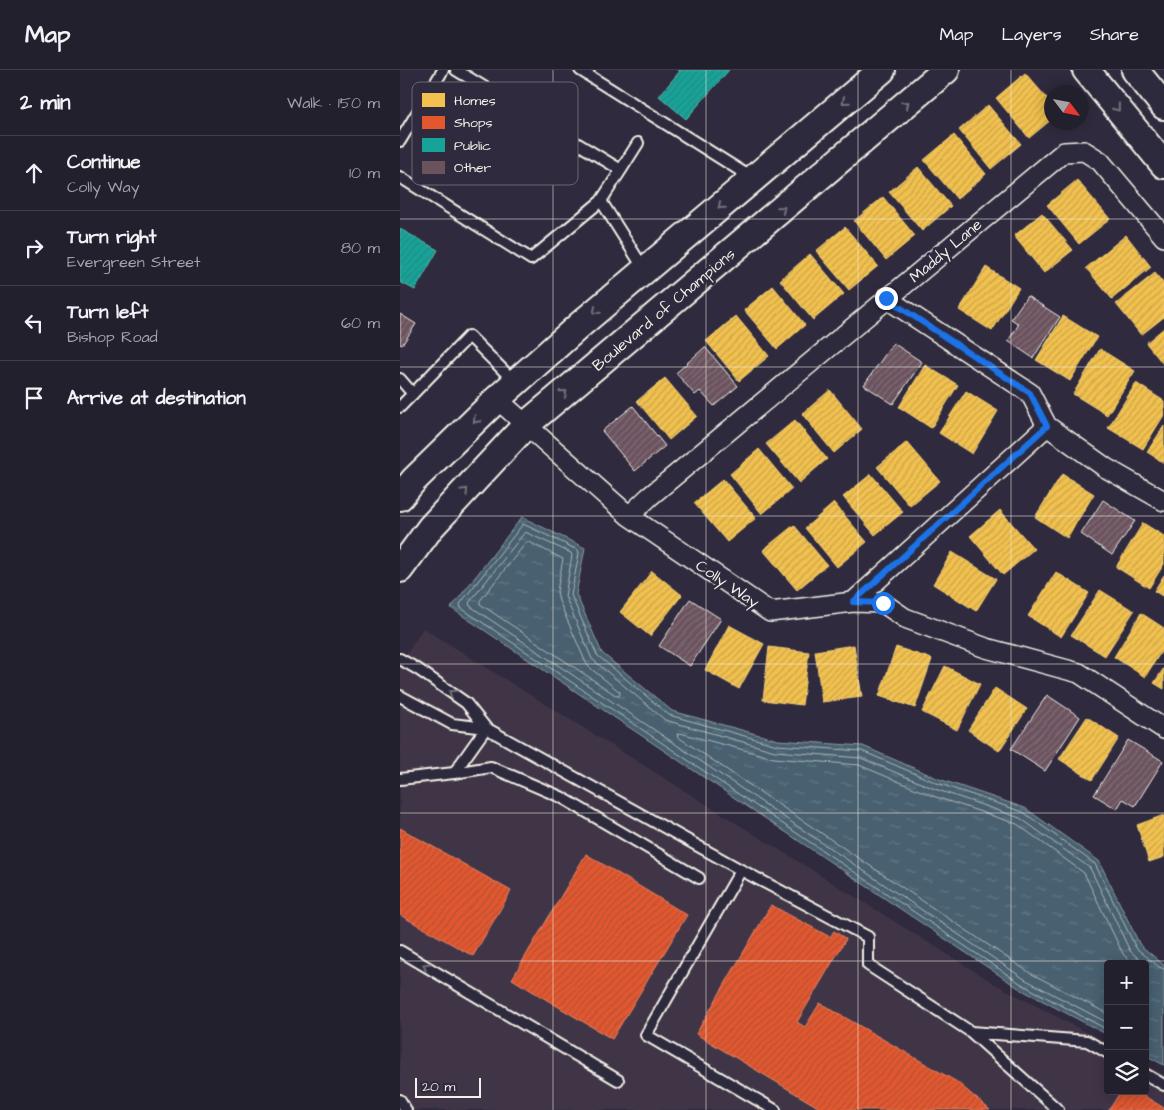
<!DOCTYPE html>
<html lang="en">
<head>
<meta charset="utf-8">
<style>
  body { margin:0; font-family:"Architects Daughter",sans-serif; background:#2f2d3a; color:#f1f3f6 }
  .controls { position:absolute; right:15px; bottom:15px; display:grid; overflow:hidden; border-radius:5px; box-shadow:0 2px 12px #0003 }
  .controls button { width:45px; height:45px; display:grid; place-items:center; padding:0; border:0; border-bottom:1px solid #403e4a; background:#23202e; color:#f1f3f6; font:25px sans-serif }
  .compass { position:absolute; left:644px; top:15px; width:45px; height:45px; border-radius:50%; background:#23202e; box-shadow:0 2px 12px #0003; rotate:122deg }
  .scale { position:absolute; left:15px; bottom:12px; width:66px; box-sizing:border-box; padding-left:5px; border:2px solid #f4f1e8; border-top:0; font-size:14px; line-height:18px; white-space:nowrap; color:#f4f1e8; -webkit-text-stroke:4px #2f2a3d; paint-order:stroke }
  .stop { position:absolute; width:15px; height:15px; margin:-11px; border:4px solid #1a73e8; border-radius:50%; background:#fff }
  .stop.end { background:#1a73e8; border-color:#fff; box-shadow:0 1px 5px #0008 }
  .list { margin:0; padding:0; list-style:none }
  h2 { display:flex; justify-content:space-between; align-items:center; height:65px; margin:0; padding:0 20px; font-size:21px }
  h2 small { font-size:16px; font-weight:400; color:#a3a3aa }
  .list li { display:grid; grid-template-columns:32px 1fr auto; gap:15px; align-items:center; box-sizing:border-box; height:75px; padding:0 20px; border-top:1px solid #403e4a }
  .list b { display:block; font-size:19px; white-space:nowrap }
  .list p { margin:0; font-size:16px; white-space:nowrap; color:#a3a3aa }
  .list em { font-size:16px; font-style:normal; color:#a3a3aa }
  .icon { flex:none; width:28px; height:28px; fill:none; stroke:currentColor; stroke-width:2; stroke-linecap:round; stroke-linejoin:round }
  .map { position:relative; flex:none; width:764px; height:1040px; overflow:hidden }
  header { display:flex; align-items:center; gap:30px; box-sizing:border-box; height:70px; padding:0 25px; background:#23202e; border-bottom:1px solid #403e4a }
  header strong { font-size:24px }
  nav { display:flex; gap:28px; margin-inline-start:auto; font-size:18px }
  main { display:flex }
  aside { flex:1; background:#23202e }
  .map>svg:first-child { display:block }
  .built { fill:#413647 }
  .water { fill:url(#water-ripples); stroke:#8d9ba0 }
  .homes { fill:url(#homes-hatch); stroke:#f3cf7c }
  .shops { fill:url(#shops-hatch); stroke:#e98566 }
  .public { fill:url(#public-hatch); stroke:#59bab0 }
  .lines { fill:none; stroke-linecap:round; stroke-linejoin:round }
  .shore { stroke:#afb7b8; stroke-width:1 }
  .building { fill:url(#building-hatch); stroke:#f4f1e8 }
  .lane-casing { stroke:#f4f1e8; stroke-width:14 }
  .street-casing { stroke:#f4f1e8; stroke-width:22 }
  .secondary-casing { stroke:#f4f1e8; stroke-width:30 }
  .lane { stroke:#2f2a3d; stroke-width:10 }
  .street { stroke:#2f2a3d; stroke-width:19 }
  .secondary { stroke:#2f2a3d; stroke-width:26 }
  .oneway { stroke:#747079 }
  .route { stroke:#1a73e8; stroke-width:6 }
  .grid { fill:none; stroke:#f4f1e8; stroke-width:1; stroke-opacity:0.55 }
  .labels { text-anchor:middle; stroke-width:5; stroke-linejoin:round; paint-order:stroke }
  .street-label { font-size:16px; fill:#f4f1e8; stroke:#2f2a3d }
  .key { fill:#2f2a3d; stroke:#6a6670; stroke-width:1 }
  .key-label { font-size:14px; fill:#f4f1e8 }
</style>
</head>
<body>
<header>
<strong>Map</strong>
<nav><a>Map</a><a>Layers</a><a>Share</a></nav>
</header>
<main>
<aside>
<h2>2 min<small>Walk · 150 m</small></h2>
<ul class="list">
<li><svg class="icon" aria-label="ahead" viewBox="0 0 24 24"><path d="M12 20V5M6 11l6-6 6 6"/></svg><div><b>Continue</b><p>Colly Way</p></div><em>10 m</em></li>
<li><svg class="icon" aria-label="right" viewBox="0 0 24 24"><path d="M7 20v-9h11M14 6l5 5-5 5"/></svg><div><b>Turn right</b><p>Evergreen Street</p></div><em>80 m</em></li>
<li><svg class="icon" aria-label="left" viewBox="0 0 24 24"><path d="M17 20v-9H6M10 6l-5 5 5 5"/></svg><div><b>Turn left</b><p>Bishop Road</p></div><em>60 m</em></li>
<li><svg class="icon" aria-label="arrive" viewBox="0 0 24 24"><path d="M6 21V4h12l-3 4 3 4H6"/></svg><div><b>Arrive at destination</b></div></li>
</ul>
</aside>
<div class="map">
<svg width="764" height="1040" viewBox="0 0 764 1040">
  <defs>
    <pattern id="water-ripples" width="26" height="14" patternUnits="userSpaceOnUse" patternTransform="scale(1.25)"><rect width="26" height="14" fill="#486170"/><path d="M2 4q2-2 4 0t4 0M15 11q2-2 4 0t4 0" fill="none" stroke="#637884"/></pattern>
    <pattern id="homes-hatch" width="6" height="6" patternUnits="userSpaceOnUse" patternTransform="scale(1.25)"><rect width="6" height="6" fill="#f2c14e"/><path d="M-1 1l2-2M0 6l6-6M5 7l2-2" fill="none" stroke="#c8a34c"/></pattern>
    <pattern id="shops-hatch" width="6" height="6" patternUnits="userSpaceOnUse" patternTransform="scale(1.25)"><rect width="6" height="6" fill="#e4572e"/><path d="M-1 1l2-2M0 6l6-6M5 7l2-2" fill="none" stroke="#ae5236"/></pattern>
    <pattern id="public-hatch" width="6" height="6" patternUnits="userSpaceOnUse" patternTransform="scale(1.25)"><rect width="6" height="6" fill="#17a398"/><path d="M-1 1l2-2M0 6l6-6M5 7l2-2" fill="none" stroke="#26887f"/></pattern>
    <pattern id="building-hatch" width="6" height="6" patternUnits="userSpaceOnUse" patternTransform="scale(1.25)"><rect width="6" height="6" fill="#6b535e"/><path d="M-1 1l2-2M0 6l6-6M5 7l2-2" fill="none" stroke="#816c75"/></pattern>
  </defs>
  <rect width="100%" height="100%" fill="#2f2a3d"/>
  <filter id="ink" filterUnits="userSpaceOnUse"><feTurbulence type="fractalNoise" baseFrequency=".02" numOctaves="2"/><feDisplacementMap in="SourceGraphic" scale="10" xChannelSelector="R" yChannelSelector="G"/><feConvolveMatrix kernelMatrix="1 2 1 2 8 2 1 2 1" color-interpolation-filters="sRGB"/></filter>
  <g filter="url(#ink)">
    <path class="built" d="M23 558 595 914 708 974V1021H745V995L764 1005V1040H0V595Z"/>
    <path class="water" d="M122 447 185 478 176 524 202 583 272 641 378 670 463 676 539 709 625 738 699 791 740 875 764 895V995L745 985V894H708V965L620 919 51 538Z"/>
    <path class="homes" d="M625 3 652 34V49L629 68 596 28Z
      M588 35 621 74 591 99 559 60Z
      M554 65 586 104 557 129 524 90Z
      M518 97 551 136 522 161 489 122Z
      M677 110 710 149 679 174 647 135Z
      M483 127 515 166 486 190 454 151Z
      M642 143 673 180 644 203 614 166Z
      M445 157 478 196 449 220 416 181Z
      M726 165 751 197 712 229 686 198Z
      M410 184 444 224 413 250 380 210Z
      M586 197 619 218 592 261 559 240Z
      M755 203 764 214V247L741 265 716 234Z
      M373 216 405 255 377 279 344 240Z
      M336 246 369 286 339 311 306 271Z
      M663 246 697 267 670 311 636 290Z
      M764 258V295L746 273Z
      M700 279 735 301 707 345 673 324Z
      M525 295 558 315 531 358 499 337Z
      M265 308 297 346 269 370 237 331Z
      M736 313 764 331V345L743 379 708 358Z
      M430 320 462 359 434 383 402 344Z
      M566 321 598 341 572 384 539 363Z
      M395 350 427 389 399 413 366 374Z
      M764 356V393L747 382Z
      M507 372 540 411 510 436 477 397Z
      M359 379 392 419 362 444 330 404Z
      M471 404 503 442 475 465 443 427Z
      M662 404 694 424 667 468 635 447Z
      M323 409 356 448 327 472 294 433Z
      M434 433 467 472 437 497 405 458Z
      M600 440 634 479 603 505 570 466Z
      M743 453 764 466V494L749 518 716 497Z
      M394 455 427 495 397 520 363 480Z
      M552 482 596 509 576 541 533 514Z
      M252 501 282 525 250 566 220 542Z
      M656 502 689 523 661 567 628 546Z
      M764 505V527L754 521Z
      M700 520 734 541 705 586 671 565Z
      M741 543 764 558V577L745 607 714 587Z
      M329 555 364 574 339 619 305 600Z
      M454 575 462 627 422 632 415 581Z
      M369 577 409 582 402 635 363 630Z
      M496 577 532 589 515 638 479 626Z
      M545 596 580 614 557 660 522 642Z
      M764 598V619L754 613Z
      M595 618 627 639 599 681 568 660Z
      M687 647 719 668 692 710 659 689Z
      M764 745V787L749 792 737 755Z"/>
    <path class="shops" d="M0 758 111 821 73 886 0 845Z
      M186 784 287 845 212 969 112 909Z
      M371 835 430 867 434 861 446 869 397 952 405 957 420 933 557 1012 590 1040H423L296 964Z
      M721 1021H736L764 1038V1040H709Z"/>
    <path class="public" d="M278 0H329L286 49 259 26 280 1Z
      M0 159 38 180 15 220 0 212Z"/>
    <g class="lines">
      <path class="shore" d="M127 472H129L163 489 157 521 159 531 186 593 189 597 220 622V624L219 626H217L80 534V531Z
        M708 944 630 903 278 667 277 664 280 663 374 688 459 695 533 726 617 754 684 803 723 884 733 894
        M708 953 626 910 70 536 69 533 125 462 171 483 172 486 165 526 192 589 265 650 375 681 461 688 535 719 620 748 690 798 730 881 745 894
        M708 960 623 915 61 538 60 534 123 454 178 480 179 483 171 525 197 585 269 645 377 675 462 681 537 713 623 742 695 794 736 878 759 897 764 899"/>
    </g>
    <path class="building" d="M627 226 660 247 633 288 608 271 619 254 611 249Z
      M0 244 16 254 2 275 0 274Z
      M493 273 522 292 493 334 464 315Z
      M305 277 338 316 314 336 300 321 295 325 276 303Z
      M233 336 265 376 235 401 202 361Z
      M703 430 735 451 712 485 681 464Z
      M290 529 321 549 290 596 259 576Z
      M647 625 680 647 645 701 611 679Z
      M728 670 763 691 735 736 723 729 717 739 694 725Z"/>
    <g class="lines">
      <g class="lane-casing">
        <path id="lane" d="M56 0 221 100 201 131
          M180 0 352 108
          M0 71 43 0
          M221 100 238 73
          M0 107 131 189 201 131 244 199
          M0 309 13 324
          M0 337 69 266 115 312
          M0 589 19 600 66 633 86 658 341 800 246 965 375 1040
          M0 626 52 654 86 658
          M54 703 91 697 161 727 299 808
          M0 709 54 703 86 658
          M341 800 468 867V895L571 962 687 971 708 983
          M0 881 218 1010
          M571 962 658 1040
          M745 1004 764 1015
          M0 1030 6 1040"/>
      </g>
      <g class="street-casing">
        <path id="street" d="M486 228 630 323 647 356 706 398 764 431
          M97 329 229 446 370 542 453 532 483 533 505 548 586 578 679 603 764 659
          M229 446 249 427 664 82 684 81 700 91 764 167
          M453 532 647 356"/>
      </g>
      <g class="secondary-casing">
        <path id="secondary" d="M686 0 764 95
          M735 0 764 36
          M0 427 14 410 97 329 181 254 482 0
          M0 499 31 457 127 354 546 0"/>
      </g>
      <use href="#lane" class="lane"/>
      <use href="#street" class="street"/>
      <use href="#secondary" class="secondary"/>
    </g>
    <defs><path id="oneway-chevron" d="M-2-3.5L2.5 0L-2 3.5" fill="none" stroke-width="1.6" stroke-linecap="round" stroke-linejoin="round" transform="scale(1.25)"/></defs>
    <g class="oneway">
      <use href="#oneway-chevron" transform="translate(445 31) rotate(140)"/>
      <use href="#oneway-chevron" transform="translate(506 34) rotate(-40)"/>
      <use href="#oneway-chevron" transform="translate(717 38) rotate(51)"/>
      <use href="#oneway-chevron" transform="translate(321 136) rotate(140)"/>
      <use href="#oneway-chevron" transform="translate(382 139) rotate(-40)"/>
      <use href="#oneway-chevron" transform="translate(196 241) rotate(140)"/>
      <use href="#oneway-chevron" transform="translate(164 323) rotate(-40)"/>
      <use href="#oneway-chevron" transform="translate(76 350) rotate(135)"/>
      <use href="#oneway-chevron" transform="translate(65 421) rotate(-47)"/>
      <use href="#oneway-chevron" transform="translate(52 623) rotate(-145)"/>
      <use href="#oneway-chevron" transform="translate(26 896) rotate(-149)"/>
    </g>
  </g>
  <g class="lines" filter="url(#ink)">
    <path class="route" d="M483 533 453 532 647 356 630 323 486 228"/>
  </g>
  <path class="grid" d="M153 0V1040M306 0V1040M458 0V1040M611 0V1040M0 149H764M0 297H764M0 446H764M0 594H764M0 743H764M0 891H764"/>
  <g class="labels">
    <g class="street-label">
      <text transform="translate(545 180) rotate(-40)" y="6">Maddy Lane</text>
      <text transform="translate(263 239) rotate(-40)" y="6">Boulevard of Champions</text>
      <text transform="translate(328 513) rotate(34)" y="6">Colly Way</text>
    </g>
  </g>
  <rect x="12" y="12" width="166" height="103" rx="8" class="key"/>
  <rect x="22" y="23" width="23" height="14" fill="#f2c14e"/>
  <rect x="22" y="46" width="23" height="13" fill="#e4572e"/>
  <rect x="22" y="68" width="23" height="14" fill="#17a398"/>
  <rect x="22" y="91" width="23" height="13" fill="#6b535e"/>
  <g class="key-label">
    <text x="54" y="35">Homes</text>
    <text x="54" y="57">Shops</text>
    <text x="54" y="80">Public</text>
    <text x="54" y="102">Other</text>
  </g>
</svg>
<div class="controls">
<button>+</button>
<button>−</button>
<button><svg class="icon" aria-label="layers" viewBox="0 0 24 24"><path d="M12 4l9 5-9 5-9-5zM3 14l9 5 9-5"/></svg></button>
</div>
<svg class="compass" viewBox="-18 -18 36 36"><path d="M0-13l5 13h-10z" fill="#e53935"/><path d="M0 13l5-13h-10z" fill="#a3a3aa"/></svg>
<div class="scale">20 m</div>
<div class="stop" style="left:483px;top:533px"></div>
<div class="stop end" style="left:486px;top:228px"></div>
</div>
</main>
</body>
</html>
